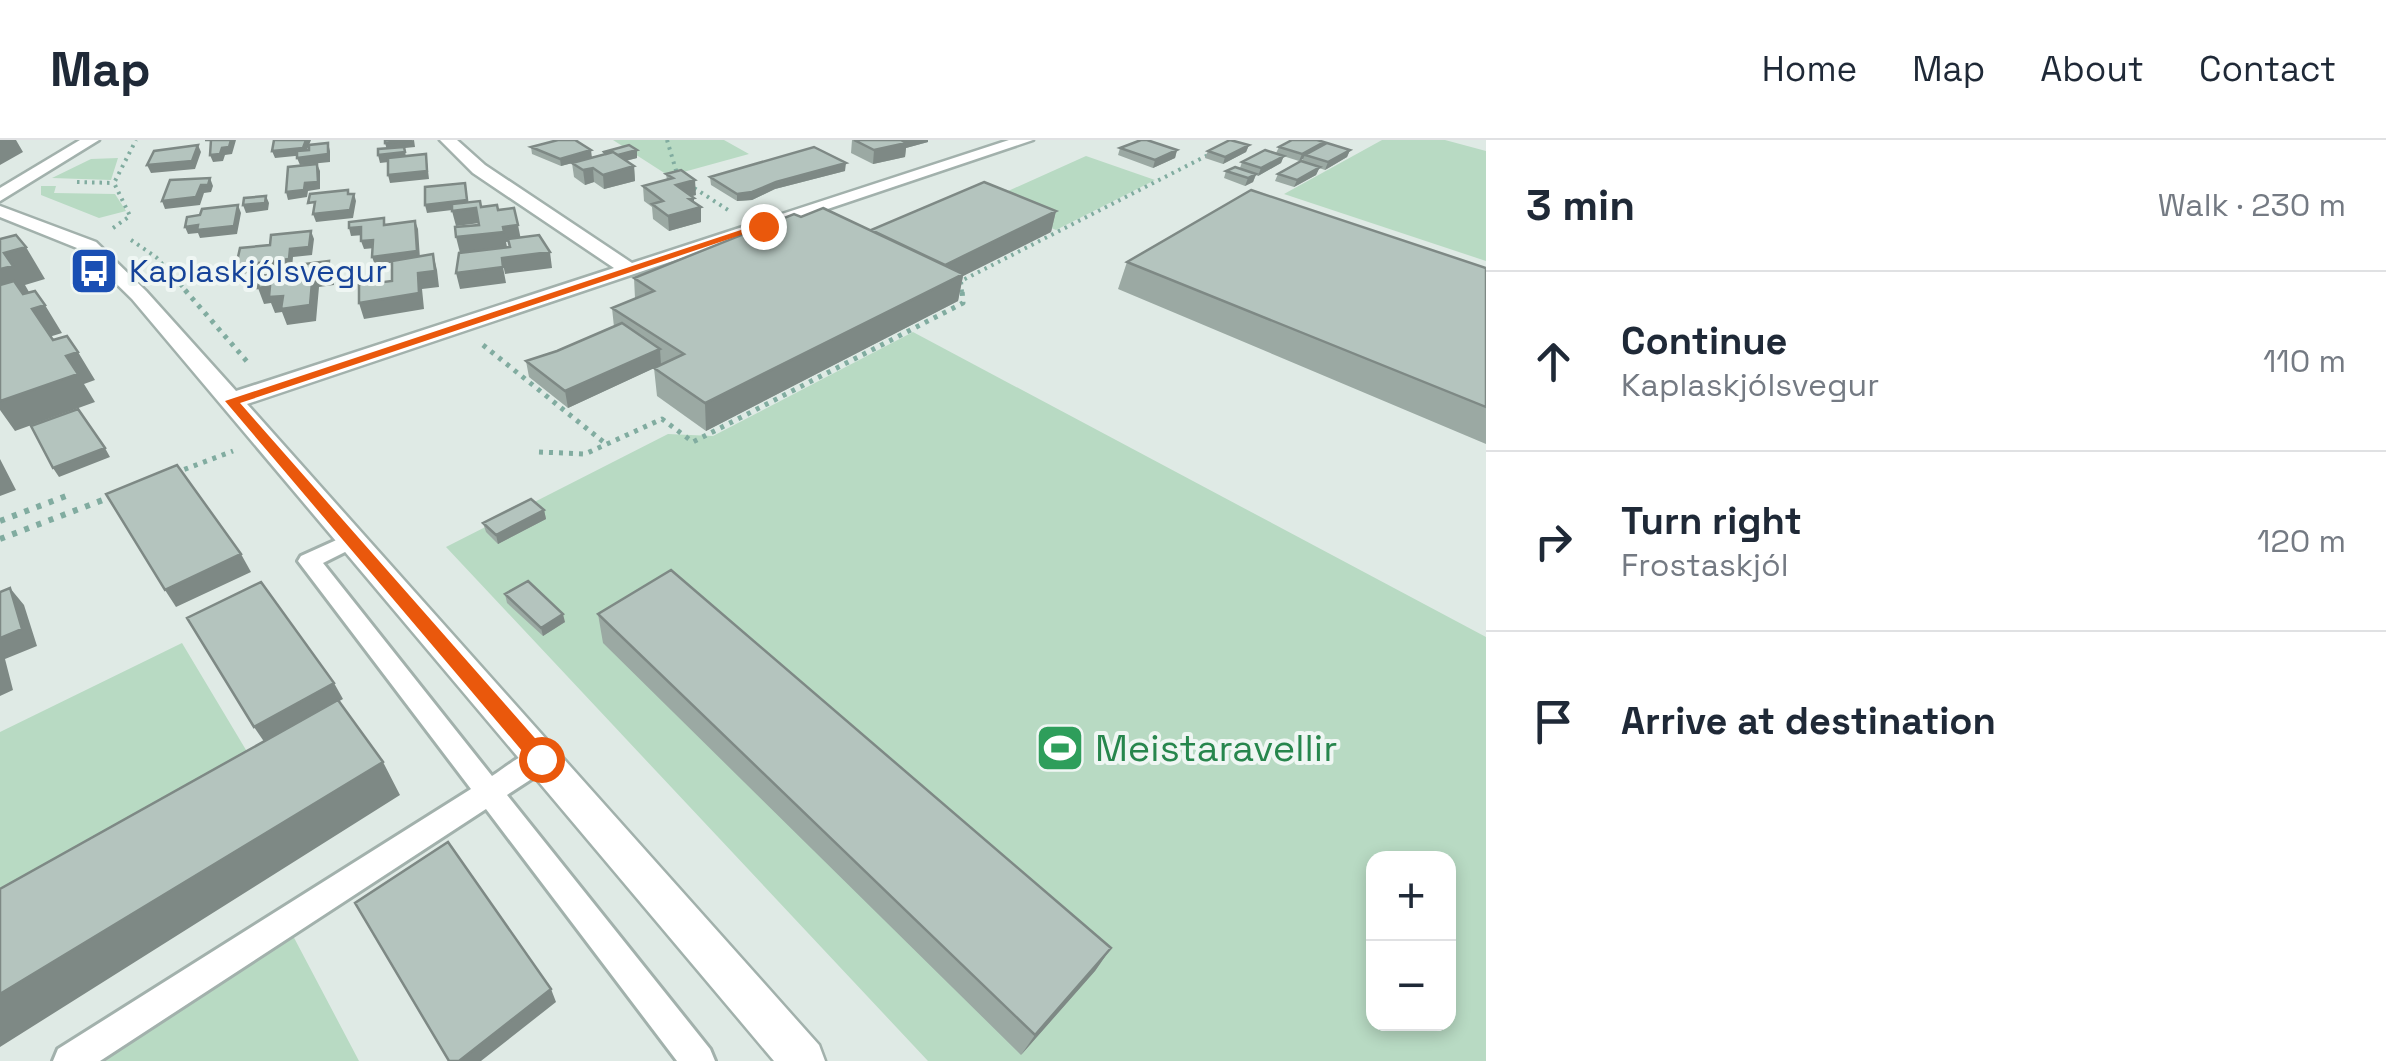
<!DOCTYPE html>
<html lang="en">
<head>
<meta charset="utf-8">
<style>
  body { margin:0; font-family:"Space Grotesk",sans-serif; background:#f2f2f3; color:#1f2937 }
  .controls { position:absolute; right:30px; bottom:30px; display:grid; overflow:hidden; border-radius:20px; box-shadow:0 5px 15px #0003 }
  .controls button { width:90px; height:90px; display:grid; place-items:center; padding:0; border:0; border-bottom:2px solid #e0e1e3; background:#fff; color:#1f2937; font:50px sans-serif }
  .stop { position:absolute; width:30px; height:30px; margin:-22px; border:8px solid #ea580c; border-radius:50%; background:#fff }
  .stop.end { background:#ea580c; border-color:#fff; box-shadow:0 2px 10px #0008 }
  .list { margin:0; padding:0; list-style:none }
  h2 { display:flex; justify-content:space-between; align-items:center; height:130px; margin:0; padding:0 40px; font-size:42px }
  h2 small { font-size:32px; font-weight:400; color:#747a83 }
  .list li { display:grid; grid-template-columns:65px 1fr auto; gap:30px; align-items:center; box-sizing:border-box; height:180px; padding:0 40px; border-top:2px solid #e0e1e3 }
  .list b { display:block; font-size:38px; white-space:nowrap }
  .list p { margin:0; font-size:32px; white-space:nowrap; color:#747a83 }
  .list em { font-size:32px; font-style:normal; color:#747a83 }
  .icon { flex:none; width:55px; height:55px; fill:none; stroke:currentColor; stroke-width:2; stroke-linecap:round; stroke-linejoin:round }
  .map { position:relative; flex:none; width:1486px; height:921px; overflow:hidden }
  header { display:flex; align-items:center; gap:60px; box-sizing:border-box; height:140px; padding:0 50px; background:#fff; border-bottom:2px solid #e0e1e3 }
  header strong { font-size:48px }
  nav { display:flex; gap:55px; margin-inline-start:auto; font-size:35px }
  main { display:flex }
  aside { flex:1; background:#fff }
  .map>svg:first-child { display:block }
  .green { fill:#b8dac3; fill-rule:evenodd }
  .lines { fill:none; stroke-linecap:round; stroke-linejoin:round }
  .service-casing { stroke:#a2b1ac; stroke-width:6 }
  .minor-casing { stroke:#a2b1ac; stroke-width:5 }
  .tertiary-casing { stroke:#a2b1ac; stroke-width:5 }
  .path-far2 { stroke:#81aca0; stroke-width:4; stroke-dasharray:2.5 5; stroke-linecap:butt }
  .path-far1 { stroke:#81aca0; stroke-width:5; stroke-dasharray:4 6; stroke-linecap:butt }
  .path { stroke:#81aca0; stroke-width:6; stroke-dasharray:5 8; stroke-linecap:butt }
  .service { fill:#fff; fill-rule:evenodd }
  .minor { fill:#fff; fill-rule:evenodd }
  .tertiary { fill:#fff; fill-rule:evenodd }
  .wall { fill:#9ba9a3 }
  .shaded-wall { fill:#7e8985 }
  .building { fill:#b4c4be; stroke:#7e8985; stroke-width:2.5 }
  .route { fill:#ea580c }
  .labels { text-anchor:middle; stroke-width:8; stroke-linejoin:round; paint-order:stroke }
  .far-transit-label { font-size:32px; fill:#164399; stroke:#eff6f3; text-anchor:start }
  .leisure-label { font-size:38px; fill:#27864d; stroke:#eff6f3; text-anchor:start }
</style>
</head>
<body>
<header>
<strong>Map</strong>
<nav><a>Home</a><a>Map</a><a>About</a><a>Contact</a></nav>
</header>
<main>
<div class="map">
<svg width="1486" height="921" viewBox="0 0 1486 921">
  <rect width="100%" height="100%" fill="#dfeae5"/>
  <path class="green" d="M613 0H724L749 14 669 36Z
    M1382 0H1445L1486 11V121L1284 54Z
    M1086 16 1155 40 1056 90 986 61Z
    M118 18 111 40 52 38 91 19Z
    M41 46H56L54 53 115 54 126 71 99 78 41 55Z
    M913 192 1486 497V921H928L446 407 668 294 713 296ZM1374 718H1448V884H1374Z
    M182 503 249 615 0 755V592Z
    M291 792 359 921H91Z"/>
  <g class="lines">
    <g class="service-casing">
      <path id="service" d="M352 393 359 395 363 400 359 405 323 423 492 636C509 626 530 604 550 611L554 619 550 627 507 655 710 909 715 921H677L486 669 100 921H53L58 909 471 649 298 421 301 416Z"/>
    </g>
    <g class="minor-casing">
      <path id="minor" d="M440 0H457L485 25 632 123 1009 0H1033L247 264 819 905 825 921H774L132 159 82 110 0 77V66L96 102 146 151 236 251 614 128 473 33Z"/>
    </g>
    <g class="tertiary-casing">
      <path id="tertiary" d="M80 0H99L0 61V48Z"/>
    </g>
    <path class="path-far2" d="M667 0 678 37
      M77 42 114 43
      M688 44 728 70
      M113 88 130 76 114 43 136 0
      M131 100 156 117 187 152
      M962 152 961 141 1214 12"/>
    <path class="path-far1" d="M185 150 250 225
      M483 205 606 304
      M539 312 585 314 662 279 693 302 963 163 962 150
      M175 333 233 311"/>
    <path class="path" d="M0 381 66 356
      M0 399 116 355"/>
    <use href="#service" class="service"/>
    <use href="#minor" class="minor"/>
    <use href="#tertiary" class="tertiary"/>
  </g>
  <path class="wall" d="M558 0H579L576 1 592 17 604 14V12L637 18 626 21 634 26 635 41 604 49 594 42 585 45 574 37 572 23 561 26 532 14 531 7Z
    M852 0H928V2L906 8 905 17 873 24 851 13Z
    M1324 2 1323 5 1350 10 1347 17 1325 30 1319 28 1316 35 1294 47 1275 41 1278 34 1302 21 1303 19 1299 21 1283 16 1281 23 1258 36 1256 35 1253 42 1245 46 1224 38 1226 31 1240 28 1242 22 1276 13 1279 7Z
    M1249 5 1246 12 1223 24 1205 18 1208 11Z
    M1120 8 1177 10 1175 18 1153 28 1118 15Z
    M845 31 775 49 752 60 737 61 711 45 710 37Z
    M666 34 696 55 692 56 694 58V62L701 67V82L669 91 653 79 652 67 644 61 643 46 667 40Z
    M1056 71 1051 92 963 136 958 161 706 291 657 256 654 228 568 268 529 237 526 221 557 211 614 187 612 168 635 158 634 138 801 77 871 90Z
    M1127 122 1486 128V304L1118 149Z
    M544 370 546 379 498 404 486 392 483 383Z
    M505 454 565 482 543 496 507 463Z
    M598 474 1111 808 1095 831 1021 915 603 503Z"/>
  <path class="shaded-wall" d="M0 0H16L23 12 0 25Z
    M231 0H236L232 14 225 15 223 21 213 22 210 15Z
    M306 0H311L305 15 275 18 272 11Z
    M414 0 415 7 405 8 406 20 380 23 378 15 387 10 385 3Z
    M896 0H928V2L906 8 905 17 873 24 874 10Z
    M1324 2 1321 9 1305 15 1303 19 1299 21 1302 14Z
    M328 3 330 11V22L300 25 297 18Z
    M198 5 201 12 195 29 151 33 147 25Z
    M1249 5 1246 12 1223 24 1225 17Z
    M591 10 592 18 561 26 560 19Z
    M637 10V18L612 24 611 17Z
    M1177 10 1175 18 1153 28 1155 20Z
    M1350 10 1347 17 1325 30 1328 22Z
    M426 14 429 39 390 43 388 35Z
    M1284 16 1281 23 1258 36 1261 28Z
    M846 23 845 31 775 49 752 60 737 61V54Z
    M317 24 320 31V49L308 51 307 57 288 60 286 52 305 43Z
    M634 26 635 41 604 49 603 35Z
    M1320 27 1316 35 1294 47 1297 40Z
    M593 28 594 42 585 45 583 30Z
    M1256 34 1253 42 1245 46 1248 38Z
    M210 38 213 46 211 52 204 53 200 65 165 69 162 61 201 45Z
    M695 40 696 55 677 60 676 45Z
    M465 43 469 68 427 73 425 65Z
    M354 54 356 61 353 78 316 82 313 74Z
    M266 56 269 63 268 70 246 73 243 65Z
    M694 58V69L701 67V82L669 91 668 76 689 59Z
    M238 65 241 73 237 94 200 98 198 93 188 94 185 87Z
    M476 68 480 83 456 86 452 71Z
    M1056 71 1051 92 963 136 958 161 706 291 705 263 939 127Z
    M415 81 418 89 420 119 375 125 372 117Z
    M518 85 521 100 506 102 507 107 460 113 456 97 503 87Z
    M361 87 364 95 351 96 349 88Z
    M311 91 314 99 312 115 293 117 292 128 240 134 236 126 290 109Z
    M373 100 375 108 364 109 361 101Z
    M26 107 45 139 25 145 33 159 0 169V130L4 113Z
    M550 112 552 128 505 134 502 118Z
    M433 114 437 130 439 147 422 149 424 169 364 179 359 163 418 133Z
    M329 121 334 136V145L319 147 316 181 287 185 282 172 275 173 271 163 264 164 258 148 270 146 283 156Z
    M503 127 506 143 460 149 456 133Z
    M45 165 62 193 49 197 32 169Z
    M660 209 661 225 568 268 565 251Z
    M78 212 95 240 84 244 95 262 15 291 0 270V261L66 216Z
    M105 308 110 317 59 337 53 328Z
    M0 319 16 350 0 356Z
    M544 370 546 379 498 404 496 395Z
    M241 414 251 432 176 467 165 450Z
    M10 448 24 465 37 506 5 519 13 550 0 556V498Z
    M563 474 565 482 543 496 541 488Z
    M334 543 343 559 265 603 254 587Z
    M383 622 400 655 0 907V854Z
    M1111 808 1095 831 1021 915 1035 895Z
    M551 849 556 862 481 921H459Z"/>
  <path class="building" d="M205 0H231L229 7 222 8 220 14 210 15 211 0Z
    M274 0H306L303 8 272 11Z
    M385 0H412L385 3Z
    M558 0H575L591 10 560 19 531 7Z
    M854 0H901L906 3 874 10Z
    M1141 0H1147L1177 10 1155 20 1120 8Z
    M1230 0 1249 5 1225 17 1208 11Z
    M1292 0H1317L1324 2 1302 14 1279 7Z
    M328 3V14L297 18V11L309 10V5Z
    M1327 3 1350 10 1328 22 1305 15Z
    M198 5 192 21 147 25 154 11Z
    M629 5 637 10 618 15 613 12 606 14 604 12Z
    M404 7 405 12 378 15V9Z
    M814 7 846 23 776 42 752 52 737 54 710 37Z
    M1265 10 1284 16 1261 28 1242 22Z
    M613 12 634 26 603 35 593 28 583 30 572 23Z
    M426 14 427 31 388 35V18Z
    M1301 21 1320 27 1297 40 1278 34Z
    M317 24 318 42 305 43 304 50 286 52 288 27Z
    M1235 27 1256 34 1248 38 1226 31Z
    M681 30 695 40 676 45 694 58 689 59 701 67 668 76 652 64 663 61 643 46 673 38 666 34Z
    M210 38 208 45H201L196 57 162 61 170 40Z
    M984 42 1056 71 945 125 871 90Z
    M465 43 467 60 425 65V47Z
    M348 50V54H354L350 70 313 74 315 62 308 63 310 54Z
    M1251 50 1486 128V267L1127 122Z
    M266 56 265 63 243 65 244 58Z
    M480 61 481 67 497 65 498 70 514 68 518 85 503 87 504 92 456 97 455 87 479 85 476 68 452 71V64Z
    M238 65 234 86 197 90 198 85 185 87 187 77 200 75 202 69Z
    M823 68 963 134 705 263 654 228 684 214 612 168 654 151 634 138 794 74 801 77Z
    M384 78V85L415 81 417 111 372 117 373 100 361 101V87L349 88V82Z
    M311 91 309 107 290 109 289 119 236 126 240 108 270 105 271 95Z
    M16 95 26 107 4 113 13 126 0 129V99Z
    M539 95 550 112 502 118 503 127 456 133 459 113 510 107 508 99Z
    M433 114 435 131 418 133 419 153 359 163V145L392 141V121Z
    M329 121 328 129 313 131 310 165 281 169 283 156 269 157 270 146 258 148 260 136 296 132V125Z
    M14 141 23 154 35 151 45 165 32 169 53 200 67 196 78 212 66 216 78 234 0 261V145Z
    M622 183 660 209 565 251 526 221 557 211Z
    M78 269 105 308 53 328 31 286Z
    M177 325 241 414 165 450 106 354Z
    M531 359 544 370 496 395 483 383Z
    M671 430 1111 808 1035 895 598 474Z
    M528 441 563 474 541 488 505 454Z
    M261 442 334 543 254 587 187 478Z
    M10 448 22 489 0 498V452Z
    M338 560 383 622 0 854V749Z
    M448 702 551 849 459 921H449L355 763Z"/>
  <path class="route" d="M759 84 768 86 240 263 548 613V625H534L225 261Z"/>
  <defs>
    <g id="bus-square" transform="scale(2.5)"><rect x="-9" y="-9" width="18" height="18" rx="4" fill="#1a4fb4" stroke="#eff6f3"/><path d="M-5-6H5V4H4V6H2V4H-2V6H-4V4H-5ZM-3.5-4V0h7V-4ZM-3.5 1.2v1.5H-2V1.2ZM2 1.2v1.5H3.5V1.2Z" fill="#fff"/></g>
    <g id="stadium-square" transform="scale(2.5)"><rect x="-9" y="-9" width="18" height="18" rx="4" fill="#2e9e5b" stroke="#eff6f3"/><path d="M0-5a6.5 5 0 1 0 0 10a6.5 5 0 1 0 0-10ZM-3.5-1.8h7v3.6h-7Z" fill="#fff"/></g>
  </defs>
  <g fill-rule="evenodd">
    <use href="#bus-square" x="94" y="131"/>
    <use href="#stadium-square" x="1060" y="608"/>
  </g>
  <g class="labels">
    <g class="far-transit-label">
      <text x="129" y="142">Kaplaskjólsvegur</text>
    </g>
    <g class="leisure-label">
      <text x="1095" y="621">Meistaravellir</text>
    </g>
  </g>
</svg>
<div class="controls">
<button>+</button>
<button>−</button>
</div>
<div class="stop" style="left:541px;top:619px"></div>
<div class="stop end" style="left:763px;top:86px"></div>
</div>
<aside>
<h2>3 min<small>Walk · 230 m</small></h2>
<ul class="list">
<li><svg class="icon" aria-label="ahead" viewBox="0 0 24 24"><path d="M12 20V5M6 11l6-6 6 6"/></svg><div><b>Continue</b><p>Kaplaskjólsvegur</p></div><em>110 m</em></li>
<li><svg class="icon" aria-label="right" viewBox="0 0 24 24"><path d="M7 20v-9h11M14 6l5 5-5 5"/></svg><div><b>Turn right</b><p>Frostaskjól</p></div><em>120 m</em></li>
<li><svg class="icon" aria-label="arrive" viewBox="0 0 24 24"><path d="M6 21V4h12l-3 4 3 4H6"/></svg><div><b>Arrive at destination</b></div></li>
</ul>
</aside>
</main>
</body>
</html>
